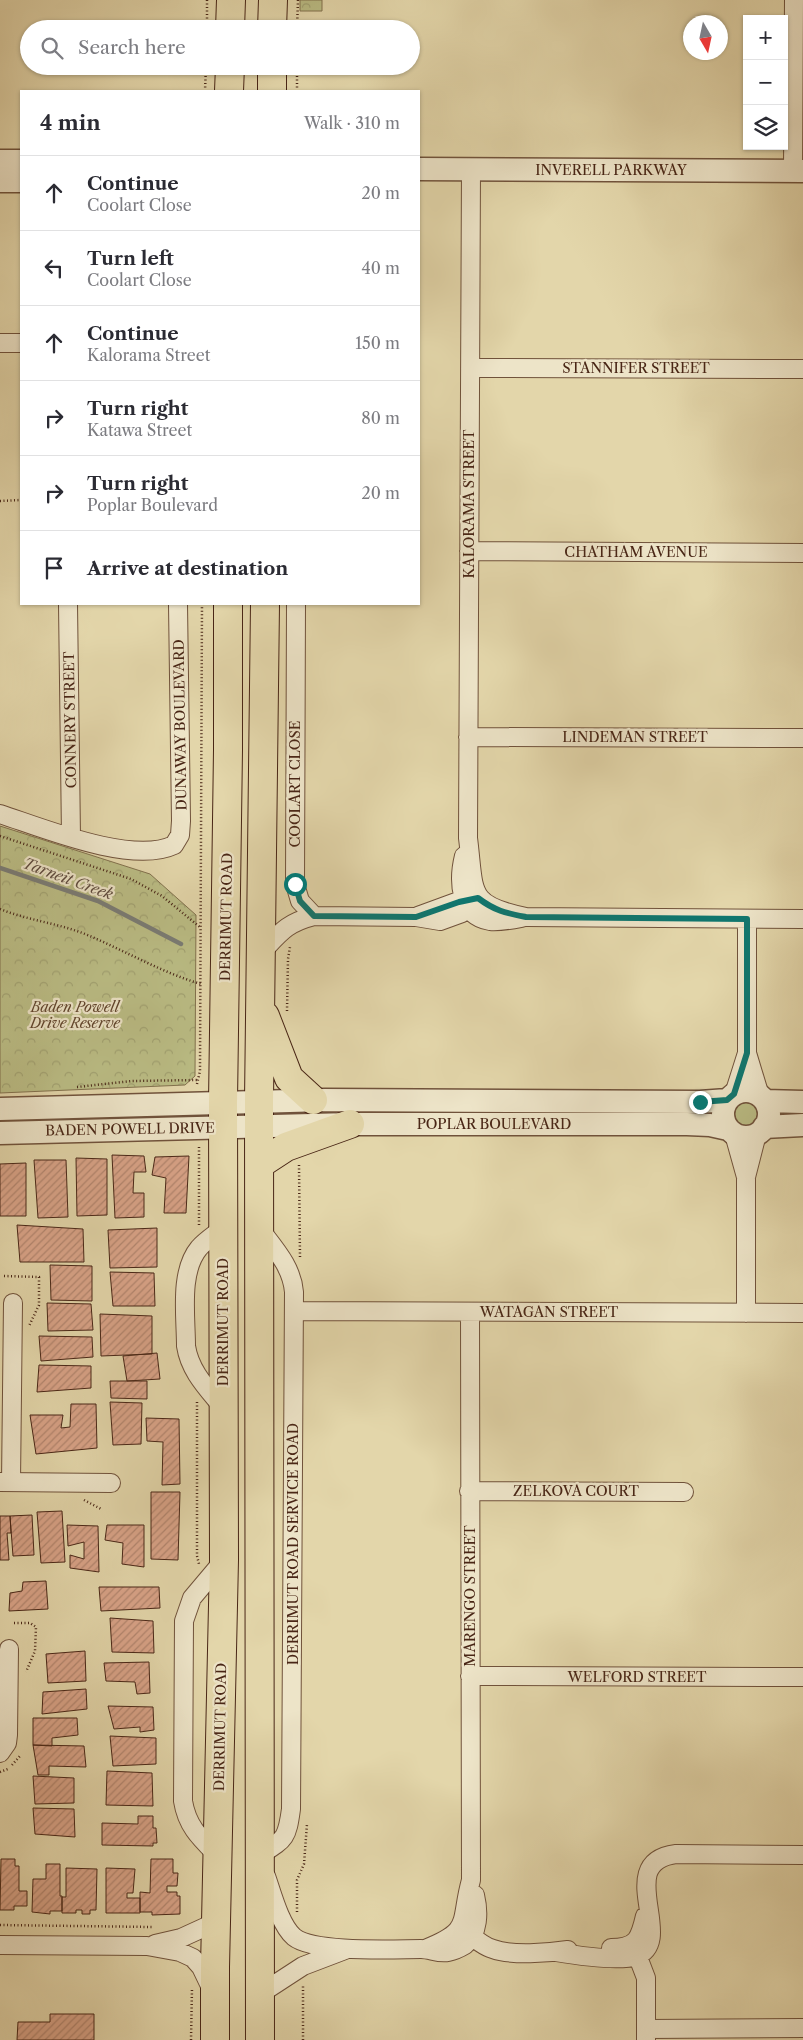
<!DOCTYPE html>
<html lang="en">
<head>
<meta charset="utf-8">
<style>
  body { margin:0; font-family:"Libre Caslon Text",serif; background:#f2f2f3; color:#2b2b33 }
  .controls { position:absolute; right:15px; top:15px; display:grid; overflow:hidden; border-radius:0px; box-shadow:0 1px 4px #0004 }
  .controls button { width:45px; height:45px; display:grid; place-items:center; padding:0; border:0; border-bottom:1px solid #e1e1e2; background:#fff; color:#2b2b33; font:25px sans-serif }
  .compass { position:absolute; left:683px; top:15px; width:45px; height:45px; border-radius:50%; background:#fff; box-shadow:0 1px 4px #0004; rotate:171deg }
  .stop { position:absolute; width:15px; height:15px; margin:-11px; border:4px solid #0f766e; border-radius:50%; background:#fff }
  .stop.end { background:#0f766e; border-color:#fff; box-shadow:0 1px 5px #0008 }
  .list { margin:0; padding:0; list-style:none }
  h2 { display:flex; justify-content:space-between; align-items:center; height:65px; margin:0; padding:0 20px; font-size:21px }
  h2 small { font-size:16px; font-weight:400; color:#7c7c81 }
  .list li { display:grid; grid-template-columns:32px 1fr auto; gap:15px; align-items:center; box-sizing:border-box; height:75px; padding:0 20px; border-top:1px solid #e1e1e2 }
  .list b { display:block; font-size:19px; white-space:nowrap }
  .list p { margin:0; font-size:16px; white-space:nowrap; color:#7c7c81 }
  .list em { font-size:16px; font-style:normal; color:#7c7c81 }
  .icon { flex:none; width:28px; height:28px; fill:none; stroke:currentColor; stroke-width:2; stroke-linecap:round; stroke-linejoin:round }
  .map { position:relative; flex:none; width:803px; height:2040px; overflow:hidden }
  .search { position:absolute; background:#fff; box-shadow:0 1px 4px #0004; left:20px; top:20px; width:400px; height:55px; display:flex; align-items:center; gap:12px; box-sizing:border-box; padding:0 18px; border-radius:28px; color:#7c7c81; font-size:19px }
  .panel { position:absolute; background:#fff; box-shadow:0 1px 4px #0004; left:20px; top:90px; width:400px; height:515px; border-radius:0px }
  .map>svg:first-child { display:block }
  .park { fill:url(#park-crowns); stroke:#82714d }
  .garden { fill:#babc84; stroke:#82714d }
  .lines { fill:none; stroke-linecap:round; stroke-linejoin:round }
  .stream { stroke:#7a7c75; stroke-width:4.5 }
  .building { fill:url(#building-hatch); stroke:#492616 }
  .minor-casing { stroke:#70523b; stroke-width:20 }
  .tertiary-casing { stroke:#70523b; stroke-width:25 }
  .trunk-casing { stroke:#492616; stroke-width:30 }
  .path { stroke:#492616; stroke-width:2.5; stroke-dasharray:1 2.5; stroke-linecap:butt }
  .minor { stroke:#ede4c8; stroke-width:18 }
  .tertiary { stroke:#ede4c8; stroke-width:22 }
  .trunk { stroke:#e3d6aa; stroke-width:28 }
  .route { stroke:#0f766e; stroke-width:6 }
  .labels { text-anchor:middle; stroke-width:4.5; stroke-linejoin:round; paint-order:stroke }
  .street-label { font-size:14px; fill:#492616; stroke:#ede4c8 }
  .park-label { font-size:14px; font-style:italic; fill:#60442c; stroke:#ede4c8 }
  .water-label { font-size:15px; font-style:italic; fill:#5e4a3e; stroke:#ede4c8 }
</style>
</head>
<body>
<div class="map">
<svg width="803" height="2040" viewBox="0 0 803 2040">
  <defs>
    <pattern id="park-crowns" width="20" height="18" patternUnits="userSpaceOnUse" patternTransform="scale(1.25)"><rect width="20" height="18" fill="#babc84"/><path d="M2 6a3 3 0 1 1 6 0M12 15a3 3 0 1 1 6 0" fill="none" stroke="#a1a171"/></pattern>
    <pattern id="building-hatch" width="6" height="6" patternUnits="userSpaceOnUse" patternTransform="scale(1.25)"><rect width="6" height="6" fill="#d9a388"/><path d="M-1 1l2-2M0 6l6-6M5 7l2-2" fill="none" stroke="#b2856e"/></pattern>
  </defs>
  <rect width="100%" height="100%" fill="#e3d6aa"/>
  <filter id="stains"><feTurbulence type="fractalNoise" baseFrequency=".004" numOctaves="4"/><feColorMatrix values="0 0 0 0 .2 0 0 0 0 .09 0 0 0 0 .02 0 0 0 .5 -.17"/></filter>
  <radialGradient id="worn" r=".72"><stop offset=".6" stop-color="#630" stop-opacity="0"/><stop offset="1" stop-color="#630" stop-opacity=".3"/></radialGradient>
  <path class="park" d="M300 0H322V11H300Z
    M0 826 150 874 196 915 195 1076 185 1085 0 1093Z"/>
  <path class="garden" d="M733 1113a13 13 0 1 1 26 0a13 13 0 1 1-26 0Z"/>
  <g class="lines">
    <path class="stream" d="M0 868 98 901 181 944"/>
  </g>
  <path class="building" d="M112 1155 144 1156 146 1172H134L133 1193H144V1217L115 1218Z
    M189 1156 186 1213H164L166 1178 152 1175 155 1157Z
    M76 1158 107 1159V1215L77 1216Z
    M34 1160H66L68 1217 38 1218Z
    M26 1163V1216H0V1164Z
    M17 1225 83 1229 84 1262H20Z
    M157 1228V1267L110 1268 108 1230Z
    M50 1265 92 1266V1301L51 1300Z
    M110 1272 154 1273 155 1306H113Z
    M47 1303 91 1304 93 1330 48 1331Z
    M100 1314 152 1316V1354L101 1356Z
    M39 1336 92 1337 93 1357 41 1361Z
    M157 1353 160 1379 127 1381 123 1356Z
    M39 1365 91 1366V1388L37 1392Z
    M110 1381H147V1399L111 1398Z
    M110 1402 142 1403 141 1444 113 1445Z
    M71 1404H96L97 1448 36 1454 30 1415H63L61 1428 70 1427Z
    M146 1418 179 1419 180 1484 162 1485 163 1442 147 1441Z
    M151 1492H180L178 1560 151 1559Z
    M62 1511 65 1562 41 1563 37 1512Z
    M32 1515 34 1555 13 1556 10 1516Z
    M0 1516H10L11 1533H7L9 1560H0Z
    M67 1525 98 1526 99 1572 70 1568V1555L84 1559V1542L68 1546Z
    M107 1525H144V1567L122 1564 123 1543 105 1540Z
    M46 1581 48 1609 9 1611 10 1593 22 1591 23 1582Z
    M99 1587H159L160 1608 101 1611Z
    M110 1618 153 1621 154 1653 112 1652Z
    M85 1651 86 1681 48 1683 46 1654Z
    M149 1662 150 1693 137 1694 135 1682 106 1681 104 1663Z
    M86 1689 87 1709 42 1714 43 1692Z
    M108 1706 153 1707 154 1730 140 1732V1727L114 1729Z
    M33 1718H77L78 1735 52 1738V1746L33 1745Z
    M110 1736 156 1738V1764L113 1766Z
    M33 1745 84 1746 86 1767 49 1766V1775H38Z
    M107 1771 152 1773 153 1806 106 1805Z
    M33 1776 74 1778V1803L35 1804Z
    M33 1808 74 1809 75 1837 35 1834Z
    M138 1816H153V1828H156L157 1843H153V1846L102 1845V1823L138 1824Z
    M1 1859H15V1866H19V1891H27V1906H14V1910H0Z
    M151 1859H173V1873H178L177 1886H167V1892H177V1896H180V1914L152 1915V1912H140V1892L150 1893Z
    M46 1864H60V1896H62V1911H50V1914L32 1912 33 1879H46Z
    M66 1868 97 1869 96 1910H90V1914H82V1910H76V1913H62V1897H66Z
    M106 1868 135 1869 133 1893H127V1898H140V1913H106Z
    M50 2014H94V2040H17L18 2022H50Z"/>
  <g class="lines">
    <g class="minor-casing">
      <path id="minor" d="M471 169 468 838C475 892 466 905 526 917
        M793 171 794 0
        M0 343H21
        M470 368 803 369
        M469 551 803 553
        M68 604 71 837
        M296 604 295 884 300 901 314 916
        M468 737 803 738
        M0 814C43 828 132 865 174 845L180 835 181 821 178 604
        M464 856C458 880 459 916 490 921 502 922 515 919 526 917L803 919
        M418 916 459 901 475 898
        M747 919V1053L760 1096
        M261 953C280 933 286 923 314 916L416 917 440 921 462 913 477 899
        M734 1094 747 1053
        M734 1134 746 1177
        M223 1228C216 1234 206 1240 199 1248 179 1272 186 1316 186 1346 190 1372 208 1389 224 1409
        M260 1229C275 1249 292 1267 294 1292L291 1809C287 1839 285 1839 260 1855
        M294 1311 803 1313
        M746 1313V1177L757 1134
        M0 1482 111 1483
        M11 1482 13 1303
        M469 1491 684 1492
        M470 1676 803 1677
        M0 1753 7 1743 8 1735 9 1649
        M217 1855C200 1838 187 1826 183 1801L184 1621 192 1598 224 1560
        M266 1876C272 1893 280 1925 294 1937 314 1953 394 1949 421 1949 430 1949 439 1954 448 1952 453 1951 460 1948 465 1945 479 1933 479 1912 475 1895
        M463 1929C472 1936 482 1946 493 1949 512 1956 548 1953 568 1950
        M155 1944 181 1938 216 1922
        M633 1944 646 1978V2040
        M0 1945 147 1946 180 1952 193 1958 201 1967 212 1990
        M611 1948C637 1948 640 1938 645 1916
        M425 1949C473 1930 459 1923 471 1880L470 1312
        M556 1952C574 1955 619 1962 636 1956 678 1941 612 1862 676 1854L803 1855
        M260 1994 303 1966 345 1950
        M647 2029 803 2028"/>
    </g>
    <g class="tertiary-casing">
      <path id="tertiary" d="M0 161H21
        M419 169 803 171
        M0 181H21
        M723 1114a23 23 0 1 1 46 0a23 23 0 1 1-46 0Z
        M765 1101 803 1102
        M0 1109 325 1100 700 1102 727 1100
        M764 1127 803 1125
        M0 1133 350 1124H687L710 1125 728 1129"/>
    </g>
    <g class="trunk-casing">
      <path id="trunk" d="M230 29 231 0
        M272 29 273 0
        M229 91 230 66
        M272 91V66
        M265 1016 289 1078 313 1100
        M260 1164 286 1147 350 1124
        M215 2040V1967L224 1560 223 1102 228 750V604
        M260 2040 259 1101 265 604"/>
    </g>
    <path class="path" d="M207 29V0
      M297 29 298 0
      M205 91 206 66
      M297 91V66
      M0 501 21 500
      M0 836 131 879 162 896 201 928
      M0 909C27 920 57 923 85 934 124 950 160 972 201 984
      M287 1011 288 959 290 947
      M197 1084 200 1071 202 604
      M77 1087 132 1081 197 1080
      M199 1147V1226
      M299 1165 300 1257
      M4 1276 39 1277V1305L29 1326
      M197 1402V1556L199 1564
      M84 1500 101 1509
      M14 1623H30L36 1627 35 1651 26 1672
      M12 1765 20 1756
      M0 1772 8 1769
      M297 1912V1880L304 1864 307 1824
      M0 1925 153 1927
      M191 2040 192 1988
      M303 2040V1985"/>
    <use href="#minor" class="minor"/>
    <use href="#tertiary" class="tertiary"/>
    <use href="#trunk" class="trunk"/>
  </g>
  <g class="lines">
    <path class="route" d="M295 884 300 901 314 916 416 917 459 902 478 898C495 911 506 913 526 917L747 919V1053L734 1094 727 1100 700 1102"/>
  </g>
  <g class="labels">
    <g class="street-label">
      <text x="611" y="175">INVERELL PARKWAY</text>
      <text x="636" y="373">STANNIFER STREET</text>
      <text transform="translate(469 504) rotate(-90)" y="5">KALORAMA STREET</text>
      <text x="636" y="557">CHATHAM AVENUE</text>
      <text transform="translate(70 720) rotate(-91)" y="5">CONNERY STREET</text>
      <text transform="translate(180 725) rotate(-91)" y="5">DUNAWAY BOULEVARD</text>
      <text x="635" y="742">LINDEMAN STREET</text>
      <text transform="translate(295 784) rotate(-90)" y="5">COOLART CLOSE</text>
      <text transform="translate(226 917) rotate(-89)" y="5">DERRIMUT ROAD</text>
      <text x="494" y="1129">POPLAR BOULEVARD</text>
      <text transform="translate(130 1129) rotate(-1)" y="5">BADEN POWELL DRIVE</text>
      <text x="549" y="1317">WATAGAN STREET</text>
      <text transform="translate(223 1322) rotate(-90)" y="5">DERRIMUT ROAD</text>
      <text x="576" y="1496">ZELKOVA COURT</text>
      <text transform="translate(293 1544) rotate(-90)" y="5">DERRIMUT ROAD SERVICE ROAD</text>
      <text transform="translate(470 1596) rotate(-90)" y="5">MARENGO STREET</text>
      <text x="637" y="1682">WELFORD STREET</text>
      <text transform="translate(220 1727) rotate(-89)" y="5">DERRIMUT ROAD</text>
    </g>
    <g class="park-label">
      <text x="75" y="1012">Baden Powell<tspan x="75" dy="16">Drive Reserve</tspan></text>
    </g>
    <g class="water-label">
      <text transform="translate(68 879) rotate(20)" y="5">Tarneit Creek</text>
    </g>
  </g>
  <rect width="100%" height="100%" filter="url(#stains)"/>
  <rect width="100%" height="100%" fill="url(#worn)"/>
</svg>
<div class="controls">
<button>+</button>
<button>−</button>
<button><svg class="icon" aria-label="layers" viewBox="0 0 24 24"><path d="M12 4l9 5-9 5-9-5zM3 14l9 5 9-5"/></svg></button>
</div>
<svg class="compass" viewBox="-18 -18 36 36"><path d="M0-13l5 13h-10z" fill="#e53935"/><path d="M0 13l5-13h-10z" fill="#7c7c81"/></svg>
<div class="stop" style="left:295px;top:884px"></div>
<div class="stop end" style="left:700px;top:1102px"></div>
<div class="search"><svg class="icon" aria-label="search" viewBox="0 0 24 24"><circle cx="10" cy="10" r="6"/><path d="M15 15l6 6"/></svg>Search here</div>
<section class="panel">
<h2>4 min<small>Walk · 310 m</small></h2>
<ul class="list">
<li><svg class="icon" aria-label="ahead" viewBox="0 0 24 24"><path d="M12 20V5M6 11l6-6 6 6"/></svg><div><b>Continue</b><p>Coolart Close</p></div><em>20 m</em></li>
<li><svg class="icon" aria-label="left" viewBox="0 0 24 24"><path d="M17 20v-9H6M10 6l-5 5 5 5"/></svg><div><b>Turn left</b><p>Coolart Close</p></div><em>40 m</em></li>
<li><svg class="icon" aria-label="ahead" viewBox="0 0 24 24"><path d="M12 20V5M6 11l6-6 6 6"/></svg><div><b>Continue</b><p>Kalorama Street</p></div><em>150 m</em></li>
<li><svg class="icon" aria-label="right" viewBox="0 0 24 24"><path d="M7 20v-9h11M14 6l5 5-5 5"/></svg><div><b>Turn right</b><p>Katawa Street</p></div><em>80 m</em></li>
<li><svg class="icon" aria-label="right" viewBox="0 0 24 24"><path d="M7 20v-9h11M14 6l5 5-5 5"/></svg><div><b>Turn right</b><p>Poplar Boulevard</p></div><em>20 m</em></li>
<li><svg class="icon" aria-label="arrive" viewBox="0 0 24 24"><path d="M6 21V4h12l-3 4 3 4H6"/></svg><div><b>Arrive at destination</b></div></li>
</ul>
</section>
</div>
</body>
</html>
